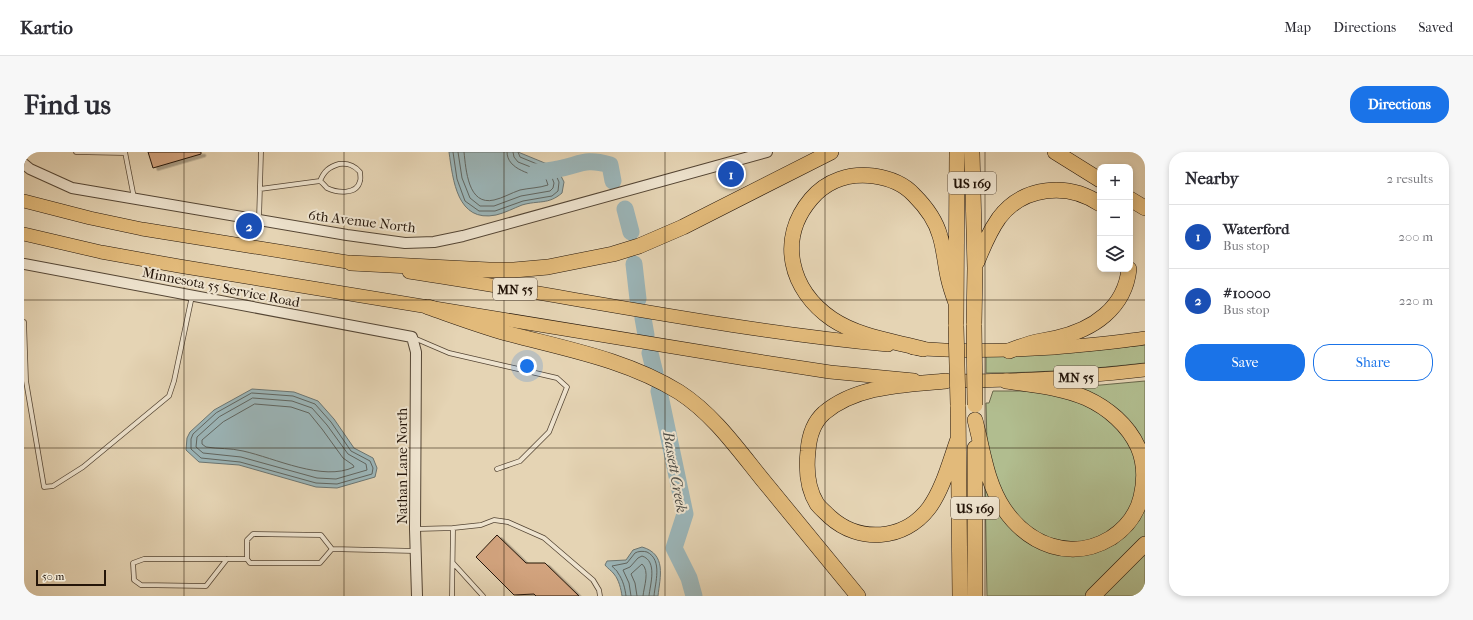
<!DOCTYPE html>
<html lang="en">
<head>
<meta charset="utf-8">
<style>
	body { margin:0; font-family:"IM FELL French Canon",serif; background:#f7f7f7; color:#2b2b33 }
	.controls { position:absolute; right:12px; top:12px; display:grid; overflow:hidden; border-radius:8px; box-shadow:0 2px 6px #0003 }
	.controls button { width:36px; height:36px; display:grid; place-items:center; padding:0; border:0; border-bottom:1px solid #e1e1e2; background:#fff; color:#2b2b33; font:20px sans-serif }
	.scale { position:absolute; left:12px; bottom:10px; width:70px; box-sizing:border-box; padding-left:4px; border:2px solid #241509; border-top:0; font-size:11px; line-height:14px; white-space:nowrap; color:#241509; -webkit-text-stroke:3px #eee3ce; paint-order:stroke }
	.you { position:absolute; left:503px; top:214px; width:14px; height:14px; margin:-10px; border:3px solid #fff; border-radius:50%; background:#1a73e8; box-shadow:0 0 0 6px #1a73e833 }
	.badge { display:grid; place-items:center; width:26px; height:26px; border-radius:50%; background:#1a73e8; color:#fff; font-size:13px; font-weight:700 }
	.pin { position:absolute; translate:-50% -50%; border:2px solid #fff; box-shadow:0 1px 4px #0006 }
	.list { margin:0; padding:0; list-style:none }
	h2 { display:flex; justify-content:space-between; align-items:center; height:52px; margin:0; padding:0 16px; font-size:17px }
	h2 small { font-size:13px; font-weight:400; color:#7c7c81 }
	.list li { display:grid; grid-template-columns:26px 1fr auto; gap:12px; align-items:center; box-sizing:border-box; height:64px; padding:0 16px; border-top:1px solid #e1e1e2 }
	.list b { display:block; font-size:15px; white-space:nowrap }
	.list p { margin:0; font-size:13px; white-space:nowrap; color:#7c7c81 }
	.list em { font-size:13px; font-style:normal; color:#7c7c81 }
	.actions { display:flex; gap:8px; padding:12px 16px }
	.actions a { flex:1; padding:9px 0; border:1px solid #1a73e8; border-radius:16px; text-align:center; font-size:14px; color:#1a73e8 }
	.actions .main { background:#1a73e8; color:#fff }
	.icon { flex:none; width:22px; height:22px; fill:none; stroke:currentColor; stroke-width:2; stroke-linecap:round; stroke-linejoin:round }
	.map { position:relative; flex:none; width:1121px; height:444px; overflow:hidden; border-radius:16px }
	header { display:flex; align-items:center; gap:24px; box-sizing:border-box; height:56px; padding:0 20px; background:#fff; border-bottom:1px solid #e1e1e2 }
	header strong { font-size:19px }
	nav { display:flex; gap:22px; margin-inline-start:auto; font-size:14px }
	.intro { display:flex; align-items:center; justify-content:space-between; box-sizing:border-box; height:96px; padding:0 24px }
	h1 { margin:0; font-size:28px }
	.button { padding:10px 18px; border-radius:16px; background:#1a73e8; color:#fff; font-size:14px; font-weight:700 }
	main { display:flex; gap:24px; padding:0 24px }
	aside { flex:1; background:#fff; border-radius:16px; box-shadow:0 2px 6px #0003 }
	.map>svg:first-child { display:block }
	.green { fill:#b1bd8f; stroke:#6a694c }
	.water { fill:#9bb5b8; stroke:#6b7572 }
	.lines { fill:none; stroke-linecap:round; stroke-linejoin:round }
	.shore { stroke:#606560; stroke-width:1 }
	.river { stroke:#9bb5b8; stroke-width:17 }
	.building { fill:#d3a47f; stroke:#241509; filter:url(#shadow) }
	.service-casing { stroke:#544534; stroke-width:5.5 }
	.tertiary-casing { stroke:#544534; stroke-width:12 }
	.trunk-casing { stroke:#241509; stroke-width:14 }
	.motorway-casing { stroke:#241509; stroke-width:16 }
	.service { stroke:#eee3ce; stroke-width:4 }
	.tertiary { stroke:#eee3ce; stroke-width:10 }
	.trunk { stroke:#e2ba7a; stroke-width:13 }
	.motorway { stroke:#e2ba7a; stroke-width:15 }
	.motorway-bridge-casing { stroke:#241509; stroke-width:16; stroke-linecap:butt }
	.motorway-bridge { stroke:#e2ba7a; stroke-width:15 }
	.grid { fill:none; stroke:#241509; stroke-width:1; stroke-opacity:0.55 }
	.labels { text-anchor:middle; stroke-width:4; stroke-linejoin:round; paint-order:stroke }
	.shield { fill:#eee3ce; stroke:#615344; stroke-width:1 }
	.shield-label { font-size:13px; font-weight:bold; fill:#241509 }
	.street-label { font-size:14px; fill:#241509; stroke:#eee3ce }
	.water-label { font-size:15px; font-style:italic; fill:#4e4d46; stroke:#eee3ce }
</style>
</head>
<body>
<header>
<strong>Kartio</strong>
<nav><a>Map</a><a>Directions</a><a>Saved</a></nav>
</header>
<div class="intro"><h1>Find us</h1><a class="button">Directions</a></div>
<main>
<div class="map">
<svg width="1121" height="444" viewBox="0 0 1121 444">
	<defs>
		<filter id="shadow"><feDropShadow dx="4.5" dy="2.5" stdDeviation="0" flood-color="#0004"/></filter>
	</defs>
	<rect width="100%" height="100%" fill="#e5d4b4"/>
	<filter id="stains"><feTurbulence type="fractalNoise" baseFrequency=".005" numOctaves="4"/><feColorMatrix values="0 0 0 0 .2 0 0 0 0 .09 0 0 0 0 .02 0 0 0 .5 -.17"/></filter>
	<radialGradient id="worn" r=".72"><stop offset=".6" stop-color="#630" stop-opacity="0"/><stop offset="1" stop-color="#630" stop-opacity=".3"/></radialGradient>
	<path class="green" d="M1121,193v18c-53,6 -106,10 -159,10v-17l101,-5z
		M1121,229v68l-66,-62z
		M969,239h32l44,5 41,22 25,33 3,43 -21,35 -40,16 -39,-10 -35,-35 -16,-55 -1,-42h3z
		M961,329l21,37 74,36 65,-50v35l-57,57h-101z
		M1121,399v45h-45z"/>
	<path class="water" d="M425,0h69l39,16 7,14 -2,11c-14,12 -23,7 -40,12 -8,3 -17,8 -26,10 -39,8 -43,-35 -47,-63z
		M228,237l42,3 24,9 16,18 20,29 19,10 4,10 -2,9 -38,11 -21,-1 -77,-22 -40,-3 -13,-12 1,-12 3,-6 24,-22z
		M618,395c25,7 18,30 16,49h-36c-1,-7 -3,-16 -8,-22 -3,-4 -6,-5 -9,-9l2,-4 19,-1 7,-10z"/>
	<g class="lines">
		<path class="shore" d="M429,0l4,27 8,22 14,10h16l28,-10 29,-5 6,-5 1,-9 -5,-11 -34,-14 -2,-5
			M434,0l4,26 8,20 10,8h14l27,-10 29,-5 3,-3 1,-5 -3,-8 -33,-13 -4,-5 -1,-5
			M440,0c2,18 4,54 30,48 9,-2 17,-7 26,-10 9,-2 19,-2 28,-5l-2,-6c-14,-5 -39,-9 -39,-27
			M228,241l41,3 22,8 16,18 20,29 19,10 3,7 -1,6 -35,10 -21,-1 -76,-21 -39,-4 -10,-9v-10l2,-5 23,-21z
			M229,246l39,3 20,7 15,17 21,29 18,10 1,6 -31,9 -19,-1 -76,-21 -38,-4 -7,-6 1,-10 22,-20z
			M231,252l36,3 18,6 13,16 21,29 10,7 1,2c-31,15 -79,-9 -111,-16 -12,-3 -25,-2 -37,-4l-4,-3v-4l21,-18z
			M602,444c-1,-8 -3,-16 -8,-23 -1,-3 -4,-4 -6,-7l15,-3c3,-3 5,-7 8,-10 3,-2 9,-2 12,-1 16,8 8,31 7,44
			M607,444l-2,-13 -6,-13 7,-3 8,-9 4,-2c16,5 8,29 7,40
			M613,444l-2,-13 -4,-9 11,-10c8,7 2,22 1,32"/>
		<path class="river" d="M512,20c7,-1 15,-1 22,-3 24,-5 27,-11 52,-4l3,16
			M601,57l6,23
			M610,112l4,35
			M619,166l3,17
			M626,201l5,20
			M635,239l26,123 -11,34 15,30 5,18"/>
	</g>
	<path class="building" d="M124,0h53v2l-48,14z
		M473,383l29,28h19l34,33h-43l-2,-2 -20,1 -38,-38z"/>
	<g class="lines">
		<defs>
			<path id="service" d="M52,0l49,1
				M101,0l9,46
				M315,12c9,-1 15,1 21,8 0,2 1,7 0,9 -3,14 -23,12 -33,7 -2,-2 -4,-5 -7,-7 4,-10 9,-14 19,-17z
				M236,37l60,-8
				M235,67l2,-67
				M0,170l2,59 18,106 9,-1 30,-19 86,-71 5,-15 18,-85
				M390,186l35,15 108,25 10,9 -18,45 -29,29 -23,8
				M429,376l28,-3 13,-5 14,2 36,16 49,42 6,10 1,6
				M392,377l37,-1 -1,68
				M203,407l-21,27 -65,-1 -7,-5 -1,-17 11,-4h103v-19l6,-6 68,1 11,14 83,2
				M223,407l3,4h70l12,-14
				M429,411l30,33"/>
			<path id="tertiary" d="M0,12l6,5 42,19 275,47 58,8 29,-1 29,-6 304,-84
				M0,112l388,73 4,15 -1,177 2,67"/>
			<path id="trunk" d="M0,49l66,17 52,11 218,35
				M0,82l77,18 78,14 567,93 84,13 84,8
				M385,120c160,24 318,58 479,73
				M889,196c47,4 94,3 141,0 30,-3 61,-5 91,-10
				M923,229c66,0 132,-3 198,-11"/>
			<path id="motorway" d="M948,0l3,116 -1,57
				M1031,0l45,28
				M1106,47l15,9
				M953,110c6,-15 12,-30 22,-44 24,-32 69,-36 101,-14
				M327,111l138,7h25l34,-3 65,-13 26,-8 44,-19 148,-75
				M404,155c23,8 47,17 71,24 61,17 125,27 180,61 34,22 58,56 83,87 32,39 64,78 96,117
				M932,174l1,-174
				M899,197c-30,-8 -64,-12 -91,-30 -42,-29 -55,-80 -21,-120 16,-19 39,-26 63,-23 14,2 30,8 40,19 11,11 22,26 26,41 4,13 5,27 8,41 2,9 5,18 8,26
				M985,199c10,-4 21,-8 32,-10 5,-1 10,-2 15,-3 37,-8 69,-30 73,-69
				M922,229c-41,4 -89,4 -122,32 -10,9 -15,24 -16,38 -2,18 -1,37 9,53 3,4 9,9 13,13 29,26 74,24 99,-9 14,-19 21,-47 29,-69
				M934,253l2,191
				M951,268c8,30 11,62 29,89 25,36 67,53 107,29 15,-10 26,-24 30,-41 4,-17 4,-34 -3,-50 -10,-22 -30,-39 -52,-49 -25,-11 -53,-13 -80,-17
				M951,296v148
				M1069,444l52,-52"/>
		</defs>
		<use href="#service" class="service-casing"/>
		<use href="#tertiary" class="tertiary-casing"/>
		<use href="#trunk" class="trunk-casing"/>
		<use href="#motorway" class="motorway-casing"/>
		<use href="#service" class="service"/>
		<use href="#tertiary" class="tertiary"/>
		<use href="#trunk" class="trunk"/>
		<use href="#motorway" class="motorway"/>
		<defs>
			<path id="motorway-bridge" d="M950,173l1,80
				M932,174l2,79"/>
		</defs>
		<use href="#motorway-bridge" class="motorway-bridge-casing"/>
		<use href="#motorway-bridge" class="motorway-bridge"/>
	</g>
	<path class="grid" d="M160,0v444M320,0v444M480,0v444M641,0v444M801,0v444M961,0v444M0,148h1121M0,296h1121"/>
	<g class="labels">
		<g class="shield">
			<rect x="924" y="20" width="48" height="22" rx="3"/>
			<rect x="469" y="126" width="44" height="22" rx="3"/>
			<rect x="1030" y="214" width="44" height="22" rx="3"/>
			<rect x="927" y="345" width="48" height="22" rx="3"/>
		</g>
		<g class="shield-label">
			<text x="948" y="36">US 169</text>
			<text x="491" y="142">MN 55</text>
			<text x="1052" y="230">MN 55</text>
			<text x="951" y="361">US 169</text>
		</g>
		<g class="street-label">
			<text transform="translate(338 69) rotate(7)" y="5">6th Avenue North</text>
			<text transform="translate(197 135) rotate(11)" y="5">Minnesota 55 Service Road</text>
			<text transform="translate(378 314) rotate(-90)" y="5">Nathan Lane North</text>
		</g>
		<g class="water-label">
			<text transform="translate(651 320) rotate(80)" y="5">Bassett Creek</text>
		</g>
	</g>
	<rect width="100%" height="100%" filter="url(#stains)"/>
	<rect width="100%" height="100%" fill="url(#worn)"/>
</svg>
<div class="controls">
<button>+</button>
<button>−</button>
<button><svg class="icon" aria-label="layers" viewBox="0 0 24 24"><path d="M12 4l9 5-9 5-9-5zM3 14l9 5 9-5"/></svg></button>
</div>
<div class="scale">50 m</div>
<div class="you"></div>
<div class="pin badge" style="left:707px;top:22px;background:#1a4fb4">1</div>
<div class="pin badge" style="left:225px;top:74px;background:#1a4fb4">2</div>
</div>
<aside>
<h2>Nearby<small>2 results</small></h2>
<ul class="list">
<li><span class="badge" style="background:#1a4fb4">1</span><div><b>Waterford</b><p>Bus stop</p></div><em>200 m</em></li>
<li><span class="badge" style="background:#1a4fb4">2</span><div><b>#10000</b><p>Bus stop</p></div><em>220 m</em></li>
</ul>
<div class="actions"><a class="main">Save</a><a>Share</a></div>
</aside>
</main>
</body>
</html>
